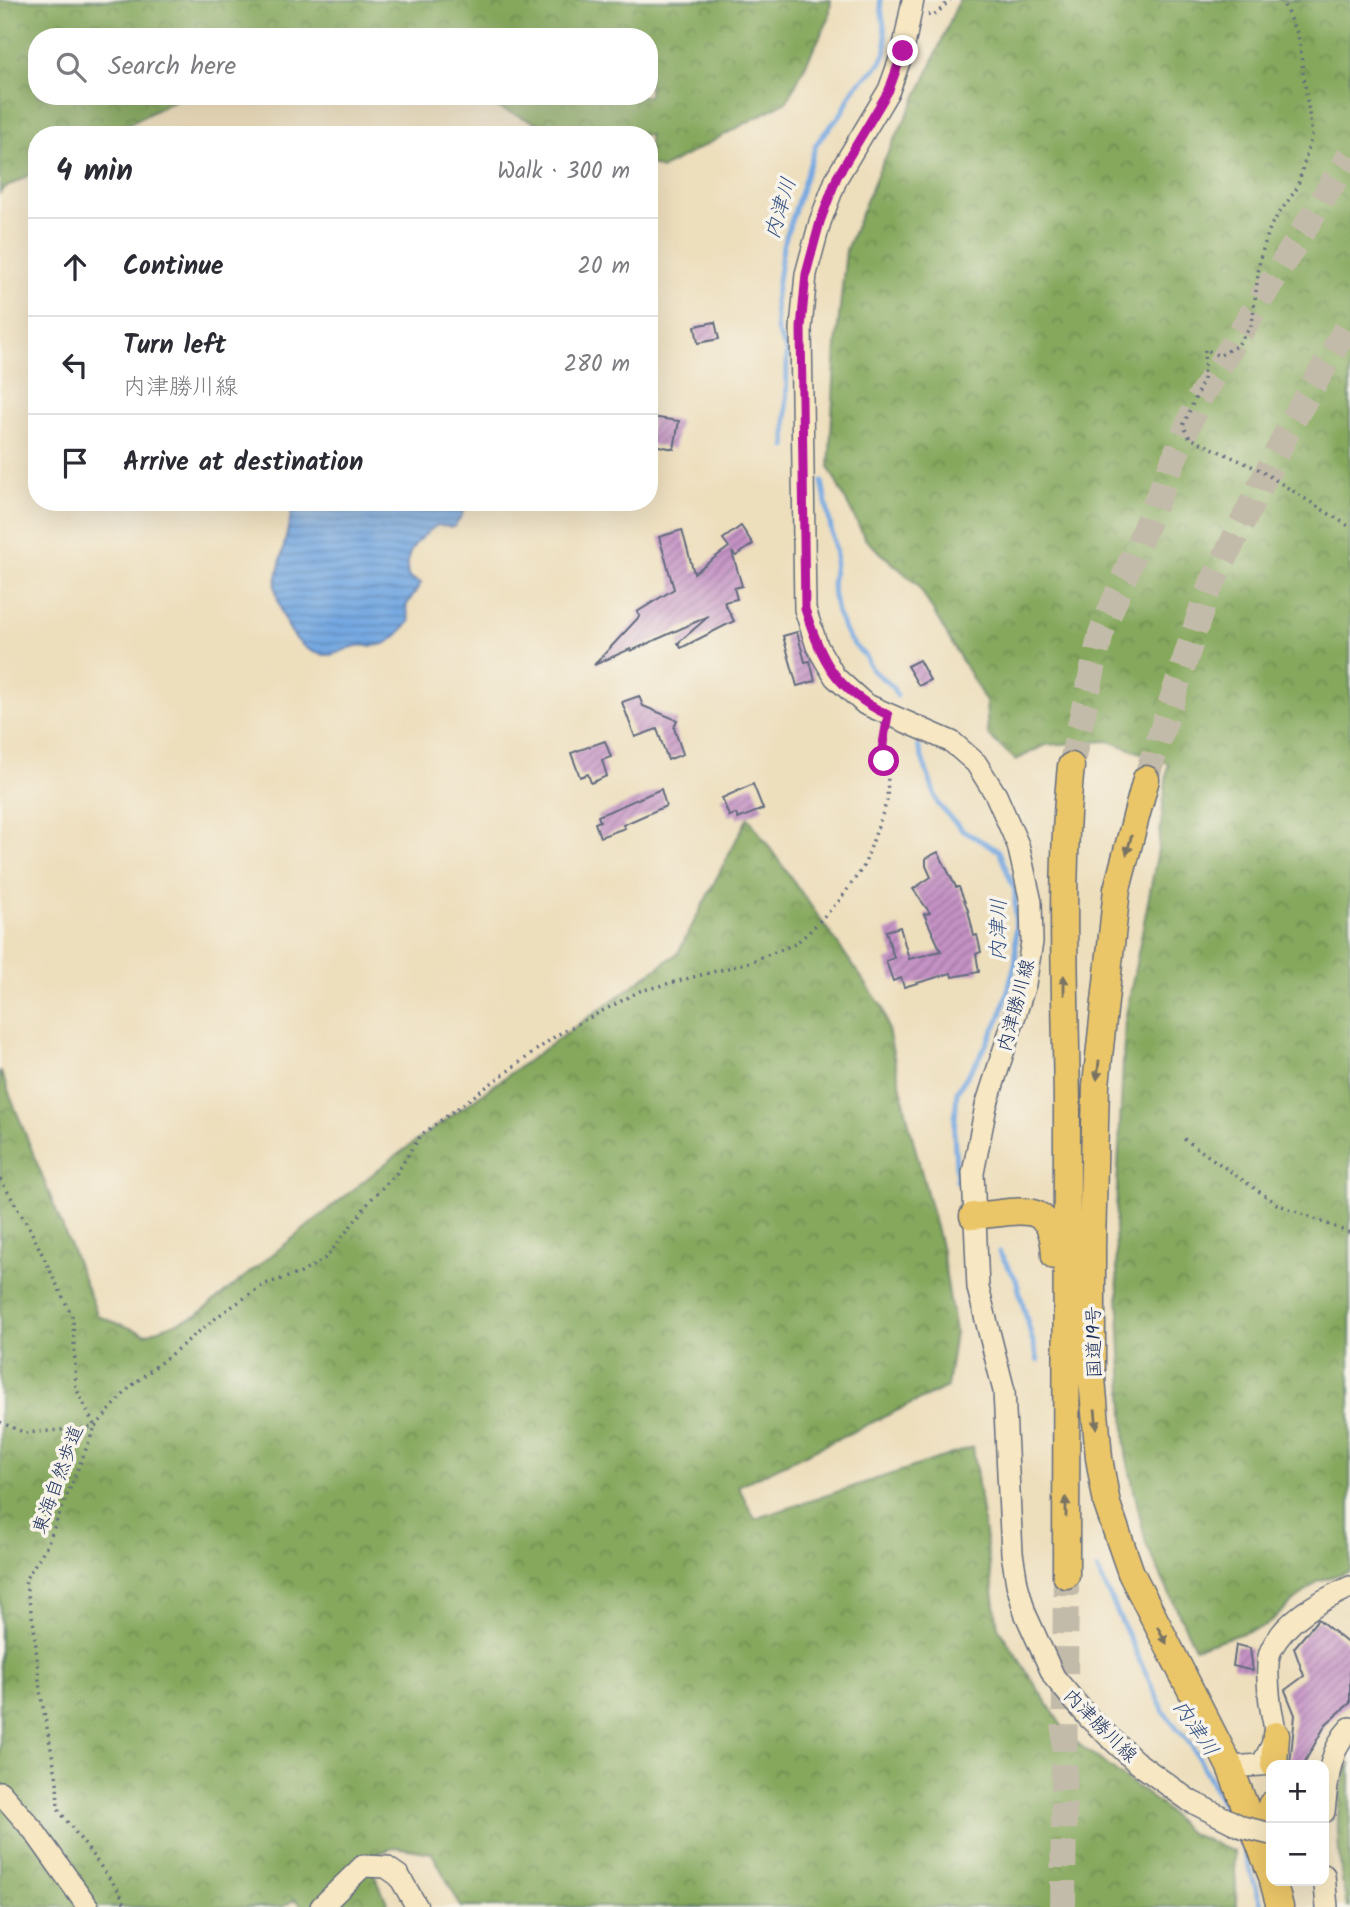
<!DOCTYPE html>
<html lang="en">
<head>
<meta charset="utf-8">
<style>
	body { margin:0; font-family:Kalam,"Klee One",sans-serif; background:#f7f7f7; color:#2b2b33 }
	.controls { position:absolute; right:21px; bottom:21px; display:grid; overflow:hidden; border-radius:14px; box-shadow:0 7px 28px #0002 }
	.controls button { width:63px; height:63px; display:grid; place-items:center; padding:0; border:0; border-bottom:2px solid #e1e1e2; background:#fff; color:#2b2b33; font:35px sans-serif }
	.stop { position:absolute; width:21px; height:21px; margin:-16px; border:5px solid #b5179e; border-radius:50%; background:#fff }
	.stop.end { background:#b5179e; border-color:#fff; box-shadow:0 2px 7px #0008 }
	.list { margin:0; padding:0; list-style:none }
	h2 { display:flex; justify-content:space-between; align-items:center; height:91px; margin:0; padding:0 28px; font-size:30px }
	h2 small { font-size:23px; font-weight:400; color:#7c7c81 }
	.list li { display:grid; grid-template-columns:46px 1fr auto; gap:21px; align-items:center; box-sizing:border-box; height:98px; padding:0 28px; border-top:2px solid #e1e1e2 }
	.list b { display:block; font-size:26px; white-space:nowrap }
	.list p { margin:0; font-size:23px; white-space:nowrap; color:#7c7c81 }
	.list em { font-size:23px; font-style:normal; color:#7c7c81 }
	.icon { flex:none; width:38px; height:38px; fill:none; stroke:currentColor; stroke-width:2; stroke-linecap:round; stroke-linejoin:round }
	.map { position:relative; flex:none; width:1350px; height:1907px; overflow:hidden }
	.search { position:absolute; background:#fff; box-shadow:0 7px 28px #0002; left:28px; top:28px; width:630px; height:77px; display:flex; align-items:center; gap:18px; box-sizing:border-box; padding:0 24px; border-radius:28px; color:#7c7c81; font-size:26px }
	.panel { position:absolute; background:#fff; box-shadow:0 7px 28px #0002; left:28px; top:126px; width:630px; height:385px; border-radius:28px }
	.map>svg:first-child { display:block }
	.forest { fill:url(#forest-crowns); stroke:#506c5e; stroke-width:2 }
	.water { fill:url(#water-rules); stroke:#486ca0; stroke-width:2 }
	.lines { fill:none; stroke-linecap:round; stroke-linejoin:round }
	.stream { stroke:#74a8e1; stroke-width:5 }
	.building { fill:url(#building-hatch) }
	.highway-tunnel { stroke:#c3bba9; stroke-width:26; stroke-dasharray:26 13; stroke-linecap:butt }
	.secondary-casing { stroke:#646c7f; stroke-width:24 }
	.highway-casing { stroke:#646c7f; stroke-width:29 }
	.path { stroke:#646c7f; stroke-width:3.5; stroke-dasharray:2 5; stroke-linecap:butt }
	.secondary { stroke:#f7e8c3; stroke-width:21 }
	.highway { stroke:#ebc669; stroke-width:26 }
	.secondary-bridge-casing { stroke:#646c7f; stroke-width:24; stroke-linecap:butt }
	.secondary-bridge { stroke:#f7e8c3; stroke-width:21 }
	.oneway { fill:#797363 }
	.route { stroke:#b5179e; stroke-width:9 }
	.labels { text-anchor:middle; stroke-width:7; stroke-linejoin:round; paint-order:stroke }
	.street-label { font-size:19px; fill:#1b2f5e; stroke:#f7f3e8 }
	.water-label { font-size:21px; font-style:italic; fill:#365385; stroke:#f7f3e8 }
</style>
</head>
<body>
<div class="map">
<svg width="1350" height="1907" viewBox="0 0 1350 1907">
	<defs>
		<pattern id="forest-crowns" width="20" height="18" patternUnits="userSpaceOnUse" patternTransform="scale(1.75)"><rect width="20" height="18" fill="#85a85d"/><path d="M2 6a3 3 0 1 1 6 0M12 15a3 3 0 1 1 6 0" fill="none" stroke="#6c8950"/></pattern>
		<pattern id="water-rules" width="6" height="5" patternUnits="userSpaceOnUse" patternTransform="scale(1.75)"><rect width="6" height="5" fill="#74a8e1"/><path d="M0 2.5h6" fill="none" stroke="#5e89ba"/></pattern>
		<pattern id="building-hatch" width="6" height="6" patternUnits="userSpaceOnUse" patternTransform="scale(1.75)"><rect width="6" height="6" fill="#c492c4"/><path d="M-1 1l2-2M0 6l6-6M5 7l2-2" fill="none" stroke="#9e78a2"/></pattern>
	</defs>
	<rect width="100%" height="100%" fill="#f7f3e8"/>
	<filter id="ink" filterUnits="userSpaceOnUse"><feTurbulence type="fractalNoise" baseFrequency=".0143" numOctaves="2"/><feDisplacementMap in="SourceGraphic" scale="14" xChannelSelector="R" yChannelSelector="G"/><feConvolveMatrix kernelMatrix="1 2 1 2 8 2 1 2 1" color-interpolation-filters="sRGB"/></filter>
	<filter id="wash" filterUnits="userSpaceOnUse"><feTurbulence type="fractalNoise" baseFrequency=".00686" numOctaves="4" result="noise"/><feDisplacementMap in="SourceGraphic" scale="28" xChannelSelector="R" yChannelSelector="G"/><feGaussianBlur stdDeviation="1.57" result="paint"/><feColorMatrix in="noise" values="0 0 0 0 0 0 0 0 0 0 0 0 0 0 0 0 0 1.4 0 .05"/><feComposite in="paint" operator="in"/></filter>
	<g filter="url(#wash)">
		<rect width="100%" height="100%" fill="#eddebc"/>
		<path class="forest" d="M0,0h831l-2,19 -42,82 -126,68 -12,-5v-29h-80l-102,-39h182v-59h-612v59h146l-75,39h-71v36l-34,18 -3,4z
			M959,0h391v1571l-32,10 -53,45 -70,22 -49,-104 -20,-90 -11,-223 10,-211 33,-170 10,-87 -59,-22 -64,4 -29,15 -28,-25 -2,-33 -68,-117 -52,-45 -37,-72 7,-122 10,-96 33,-80 45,-88z
			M748,817l135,191 27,120 32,122 13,82 -8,55 -209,99 17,33 218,-72 25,180 71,110 92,68 28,28 45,19 3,55h-776l-29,-54 -37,-6 -28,11 22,49h-85l-9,-8 -12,8h-283v-837l98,246 48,18 51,-19 193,-155 288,-207z
			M1350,1764v143h-3c-8,-38 -17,-109 3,-143z"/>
		<path class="water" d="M294,502h172l-4,13 -8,12 -17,-2c-19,14 -34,26 -29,52l13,6 -15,23 4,16c-9,8 -17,21 -30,23 -9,2 -19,-1 -27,2 -9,2 -18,9 -26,8 -34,-2 -47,-41 -52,-69z"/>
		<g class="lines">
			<path class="stream" d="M786,447l1,-96 -10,-20 -2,-29 8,-56 33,-101c7,-12 16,-19 24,-30 7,-8 9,-21 16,-29 10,-10 24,-18 29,-32 4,-11 -4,-41 -5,-54
				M822,481l14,74 -4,30 5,28 12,26 16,17 7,14 20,16 5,10
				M918,746l20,58 24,26 37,21 16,40 1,69 -15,55 -20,40 -24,36 -3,42 3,48
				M999,1252l17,27 22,82
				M1097,1569l67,143 28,34 35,66
				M1238,1833l24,74"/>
		</g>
		<g id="blocks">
			<path class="building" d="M715,322l4,17 -21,4 -3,-17z
				M651,417l28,4 -5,28 -25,-5z
				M741,526l12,18 -17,12 -4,-4 10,34 -8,2 3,11 -13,3 10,19 -53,27 -3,-5 31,-27 -78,35 -1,-2 -36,16 46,-49 -3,-4 37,-23 -15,-52 23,-7 12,43 35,-26 -6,-8z
				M797,632l8,30 5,-1 5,20 -18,5 -14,-50z
				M919,660l11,20 -11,6 -12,-20z
				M639,696l4,10 34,14 -3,8 9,26 -15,6 -11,-31 -22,8 -13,-35z
				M605,741l6,16 -9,3 5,16 -16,7 -3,-9 -8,3 -9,-24z
				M753,784l10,25 -25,10 -2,-5 -7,2 -7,-18z
				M661,789l5,17 -43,19 2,3 -25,9 -5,-14 5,-2 -2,-5z
				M938,852l18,35h3l9,23 6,26 3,-1 4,17 -5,2 3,18 -27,5 -1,-4 -47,14 -3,-9 -8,3 -7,-20 8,-3 -8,-27 14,-4 9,32 32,-8 -17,-37 6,-1 -17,-24 18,-12 -5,-11v-8z
				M1318,1619l32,26v58l-24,21 -23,41h-13l5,-50 -10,-25 19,-14 -10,-28z
				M1236,1645l14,3 3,23 -20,-5z"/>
		</g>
	</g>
	<g filter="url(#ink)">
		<use href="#blocks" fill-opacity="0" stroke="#646c7f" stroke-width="2"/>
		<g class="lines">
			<path class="highway-tunnel" d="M1071,766l30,-133 98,-234 151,-244
				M1146,779l60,-183 86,-174 58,-100
				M1063,1907l3,-332"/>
			<defs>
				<path id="secondary" d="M913,0l-10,51 -14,39 -52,87 -17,45 -14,52 -5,54 4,281 12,37 18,31 30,27 87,38 24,21 20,32 22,50 13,57 1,40 -7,42 -39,122 -13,67 5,115 26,103 8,162 5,31 8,29 29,64 35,41 46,43 55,40
					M1230,1767l31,-2c23,-36 11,-34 8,-72 -1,-11 -3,-33 2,-43 15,-31 49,-49 79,-63
					M0,1792l34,39 54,76
					M1324,1812c3,-28 5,-63 26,-84
					M1324,1875l3,32
					M321,1907l42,-41 23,1 13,9 18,31"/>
				<path id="highway" d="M1146,779l-29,110 -21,196 -4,161v132l7,80 8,46 24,69 99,194 41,107
					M973,1216c45,-3 80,-20 82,40
					M1066,1575c0,-155 1,-311 1,-466 -1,-114 -8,-229 4,-343
					M1274,1765l2,-30
					M1268,1855l3,-50
					M1273,1881l7,26"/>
			</defs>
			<use href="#secondary" class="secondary-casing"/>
			<use href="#highway" class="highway-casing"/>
			<path class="path" d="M1280,0c6,5 11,25 18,34l14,101 -15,53 -26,37 -11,33 -8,66 -14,21 -19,11 -14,-7 -2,31 -20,46 7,12 68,31 92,58
				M928,15l6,1 16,-16
				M1184,1139l93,65 73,29
				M0,1179l29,48 44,91 3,70 19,39 -49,120 -21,33 9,46 6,65 17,89 1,29 61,82 7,16
				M0,1422l25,11 70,-6 35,-40 91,-73 44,-30 36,-11 26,-16 46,-60 23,-23 25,-39 136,-100 83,-44 107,-28 48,-19 12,-10 32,-33 25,-35 23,-65 1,-28 -4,-12 -1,-16 2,-14"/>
			<use href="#secondary" class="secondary"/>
			<use href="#highway" class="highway"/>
			<defs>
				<path id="secondary-bridge" d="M1190,1801l52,26 29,7"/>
			</defs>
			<use href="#secondary-bridge" class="secondary-bridge-casing"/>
			<use href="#secondary-bridge" class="secondary-bridge"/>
		</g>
		<defs><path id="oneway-solid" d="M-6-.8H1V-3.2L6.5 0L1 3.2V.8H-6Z" transform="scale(1.75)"/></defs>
		<g class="oneway">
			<use href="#oneway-solid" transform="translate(1129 845) rotate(104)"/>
			<use href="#oneway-solid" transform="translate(1064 985) rotate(-91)"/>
			<use href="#oneway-solid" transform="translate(1098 1070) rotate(96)"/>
			<use href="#oneway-solid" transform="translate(1096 1419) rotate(85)"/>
			<use href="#oneway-solid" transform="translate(1066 1507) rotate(-90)"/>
			<use href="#oneway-solid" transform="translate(1162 1635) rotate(61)"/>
		</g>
	</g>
	<g class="lines" filter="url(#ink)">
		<path class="route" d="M884,761l-1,-17 5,-29c-52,-25 -66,-53 -83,-106l-4,-281 5,-54 14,-52 17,-45 52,-87 14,-39"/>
	</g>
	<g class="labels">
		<g class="street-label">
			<text transform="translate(1015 1005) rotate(-75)" y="7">内津勝川線</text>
			<text transform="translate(1093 1342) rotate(-91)" y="7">国道19号</text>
			<text transform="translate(57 1479) rotate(-70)" y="7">東海自然歩道</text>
			<text transform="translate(1101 1725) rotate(45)" y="7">内津勝川線</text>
		</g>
		<g class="water-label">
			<text transform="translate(780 208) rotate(-73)" y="7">内津川</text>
			<text transform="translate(998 930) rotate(-89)" y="7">内津川</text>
			<text transform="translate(1196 1728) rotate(56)" y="7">内津川</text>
		</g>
	</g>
</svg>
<div class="controls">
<button>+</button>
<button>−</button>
</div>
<div class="stop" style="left:884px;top:761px"></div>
<div class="stop end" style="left:903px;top:51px"></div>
<div class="search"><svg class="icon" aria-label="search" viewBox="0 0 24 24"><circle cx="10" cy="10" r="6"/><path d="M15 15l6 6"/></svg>Search here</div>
<section class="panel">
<h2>4 min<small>Walk · 300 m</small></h2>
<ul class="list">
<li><svg class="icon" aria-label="ahead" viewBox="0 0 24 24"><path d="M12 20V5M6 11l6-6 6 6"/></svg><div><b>Continue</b></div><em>20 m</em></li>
<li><svg class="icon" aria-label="left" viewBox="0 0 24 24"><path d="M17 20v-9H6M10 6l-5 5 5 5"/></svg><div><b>Turn left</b><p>内津勝川線</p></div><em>280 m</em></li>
<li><svg class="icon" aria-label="arrive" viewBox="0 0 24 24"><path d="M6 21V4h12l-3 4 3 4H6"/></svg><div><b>Arrive at destination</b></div></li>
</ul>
</section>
</div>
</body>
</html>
